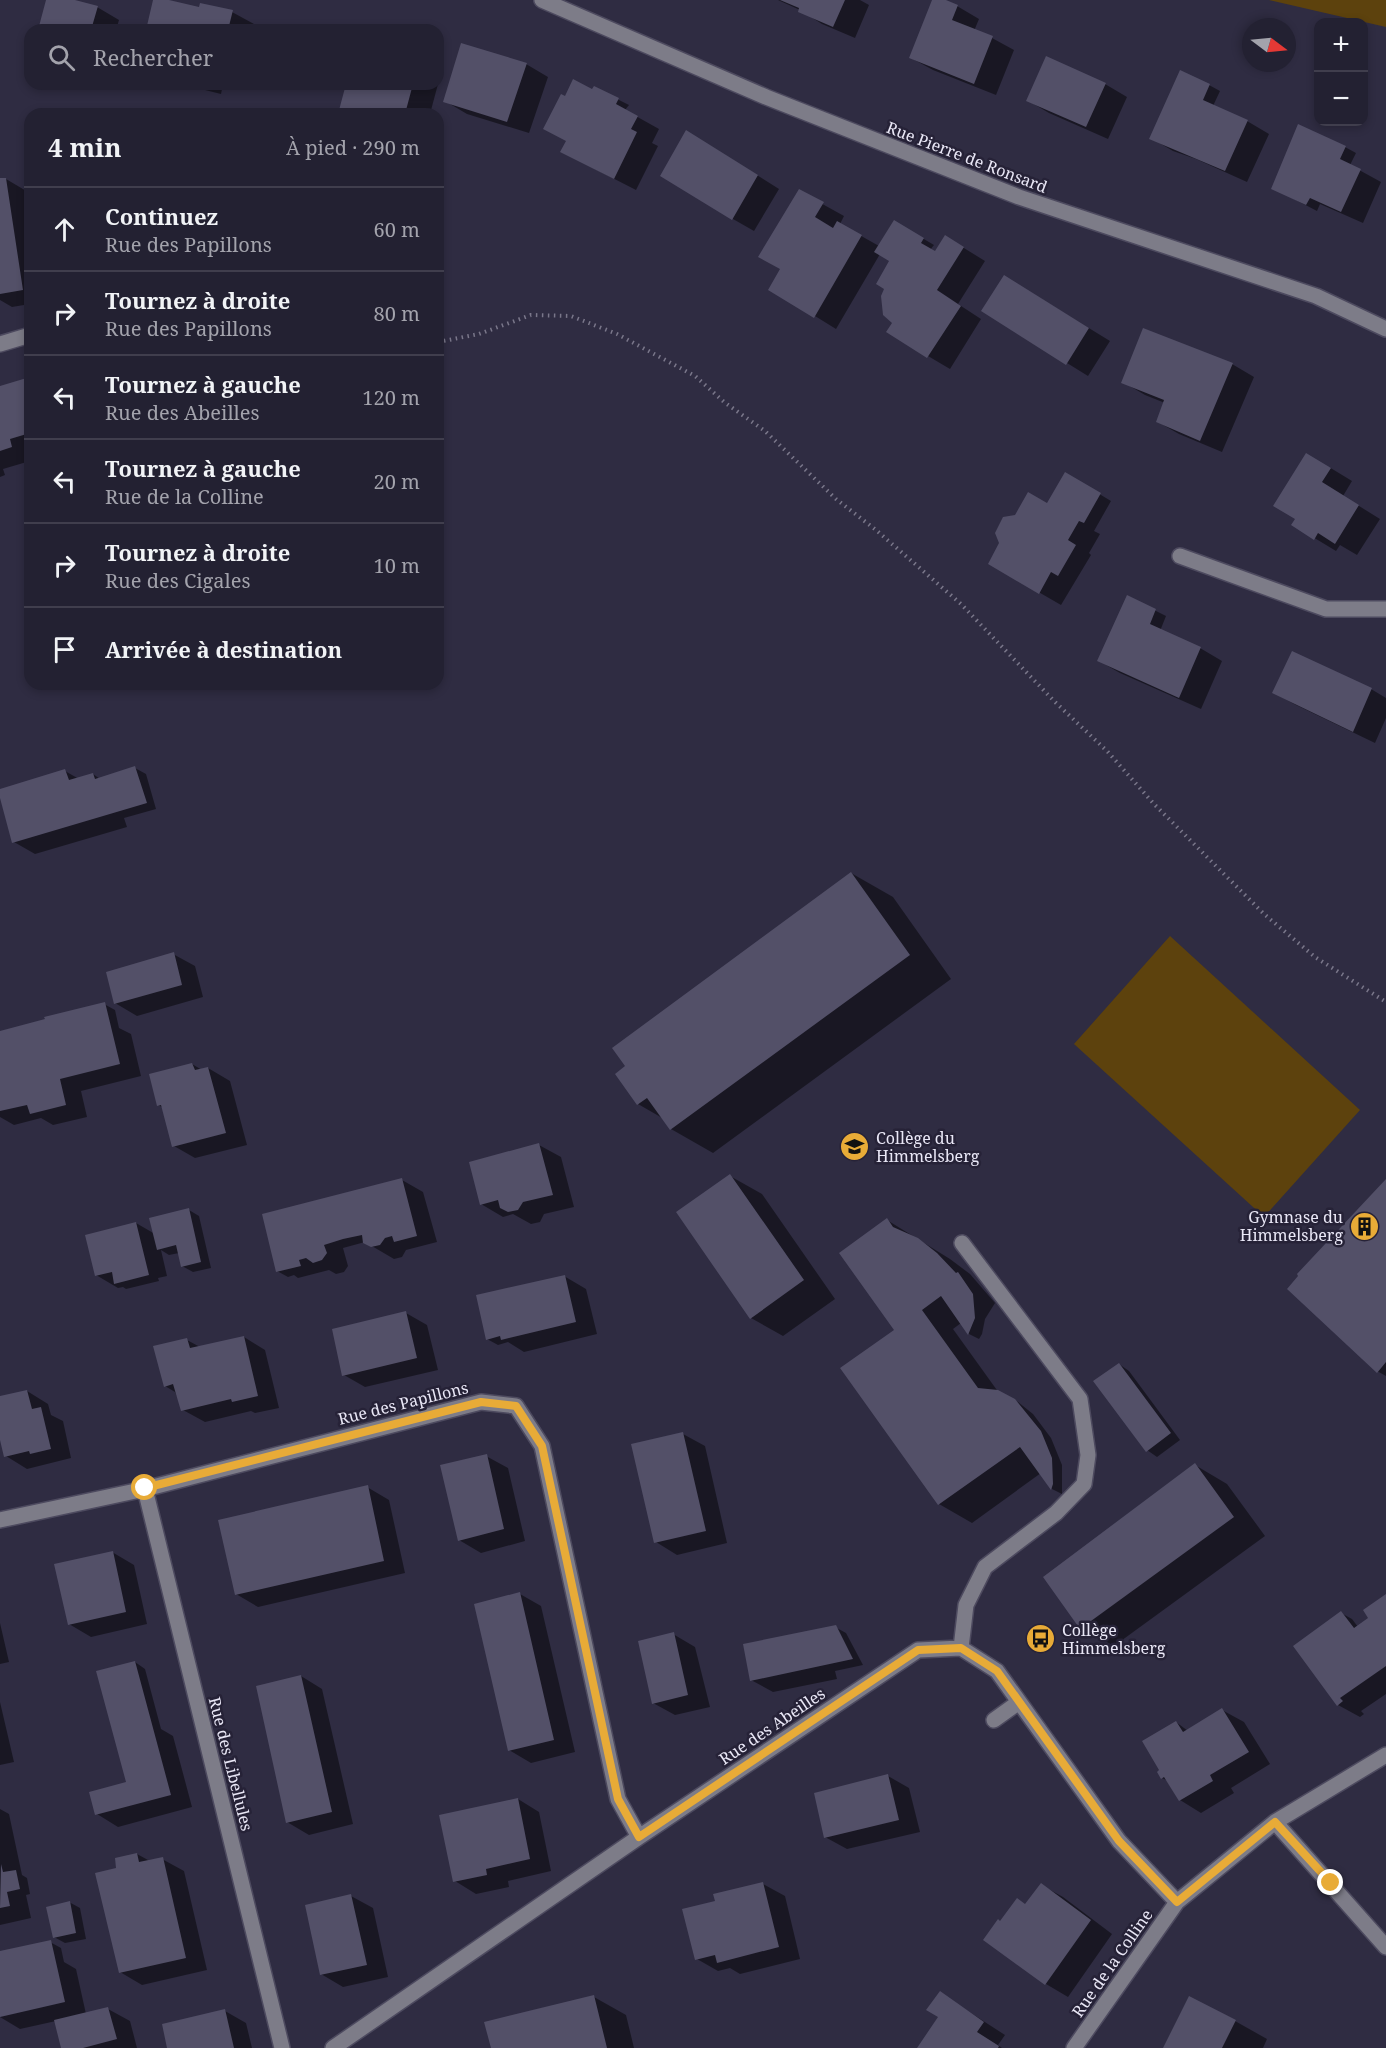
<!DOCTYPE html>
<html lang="fr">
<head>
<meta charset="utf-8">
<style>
	body { margin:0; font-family:"Noto Serif",serif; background:#2f2e3e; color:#f1f3f6 }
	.controls { position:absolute; right:18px; top:18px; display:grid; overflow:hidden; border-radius:12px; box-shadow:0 3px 9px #0003 }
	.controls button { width:54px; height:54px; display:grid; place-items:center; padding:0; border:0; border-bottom:2px solid #403e4d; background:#232132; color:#f1f3f6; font:30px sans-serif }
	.compass { position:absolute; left:1242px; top:18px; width:54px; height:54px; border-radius:50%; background:#232132; box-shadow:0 3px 9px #0003; rotate:106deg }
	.stop { position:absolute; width:18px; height:18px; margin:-14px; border:4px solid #e8ab37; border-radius:50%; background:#fff }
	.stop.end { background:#e8ab37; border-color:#fff; box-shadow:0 2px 6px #0008 }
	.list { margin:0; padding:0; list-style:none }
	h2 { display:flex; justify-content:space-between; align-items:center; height:78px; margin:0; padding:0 24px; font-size:26px }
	h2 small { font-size:20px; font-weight:400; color:#a3a3ac }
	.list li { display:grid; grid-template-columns:39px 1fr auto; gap:18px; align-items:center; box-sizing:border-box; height:84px; padding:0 24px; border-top:2px solid #403e4d }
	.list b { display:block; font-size:22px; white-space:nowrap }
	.list p { margin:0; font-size:20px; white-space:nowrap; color:#a3a3ac }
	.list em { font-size:20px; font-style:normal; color:#a3a3ac }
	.icon { flex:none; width:33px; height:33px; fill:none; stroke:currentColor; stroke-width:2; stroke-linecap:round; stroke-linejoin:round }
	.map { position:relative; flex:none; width:1386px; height:2048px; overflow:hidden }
	.search { position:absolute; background:#232132; box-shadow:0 3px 9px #0003; left:24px; top:24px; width:420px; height:66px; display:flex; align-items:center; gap:15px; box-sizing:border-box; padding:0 21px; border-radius:18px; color:#a3a3ac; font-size:22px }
	.panel { position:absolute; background:#232132; box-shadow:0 3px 9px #0003; left:24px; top:108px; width:420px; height:582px; border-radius:18px }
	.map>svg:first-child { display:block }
	.green { fill:#5d420d }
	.shadow { fill:#0007 }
	.building { fill:#535068 }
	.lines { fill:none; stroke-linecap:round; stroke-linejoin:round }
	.minor-casing { stroke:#4d4a5f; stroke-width:18 }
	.path { stroke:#7a778a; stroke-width:4; stroke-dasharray:1.5 4.5; stroke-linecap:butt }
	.minor { stroke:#7d7c88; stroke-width:15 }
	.route { stroke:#e8ab37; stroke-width:8 }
	.labels { text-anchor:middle; stroke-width:5; stroke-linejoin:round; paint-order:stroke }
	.street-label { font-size:16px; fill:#e9e7f6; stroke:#262237 }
	.poi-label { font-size:16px; fill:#e9e7f6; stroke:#262237; text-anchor:start }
</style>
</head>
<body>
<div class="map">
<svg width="1386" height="2048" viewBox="0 0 1386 2048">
	<rect width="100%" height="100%" fill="#2f2c42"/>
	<path class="green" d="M1269,0h117v27z
		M1170,936l190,174 -96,107 -190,-173z"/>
	<path class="shadow" d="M47,0h22l28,7 22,13 -3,10h-74z
		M155,0l45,9 32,3 22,12 -2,6h-104z
		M778,0h82l9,5 -14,33 -33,-14 -22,-14z
		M933,0h8l16,6 22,13 -5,12 18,7 22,12 -18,45 -63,-25 -22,-12z
		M526,64l22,13 -19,56 -62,-19 -22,-13z
		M181,84h42l-2,10z
		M347,84h91l-8,30h-90z
		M1105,84l22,13 -19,42 -59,-26 -22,-13z
		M1209,85l11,6 -7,15 34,15 22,13 -22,48 -51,-23 -23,-8 -22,-13z
		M595,88l34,17 -4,5 34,19 -7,14 6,3 -22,44 -41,-21 -28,-28 -2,-43 28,-7z
		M709,145l70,44 -25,42 -21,-12z
		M1345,147l11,6 -6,12 31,17 -18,41 -43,-19 -3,7 -44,-23z
		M6,179l22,13 2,15v97l-18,3 -12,-7v-120z
		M799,191l45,25 -4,8 39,22 16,-24 39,23 -4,5 5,3 11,-16 39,24 -27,43 23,15 -31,50 -22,-13 -34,-34 -2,-62 -12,-6 -44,75 -21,-13 -33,-47z
		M1030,292l80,49 -22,35 -21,-13z
		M1232,364l22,13 -32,75 -43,-18 -21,-12 7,-19 -20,-8 -22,-13z
		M30,378v83l-27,8 2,6 -5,2v-89z
		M1329,467l23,14 -9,15 37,23 -23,36 -17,-10 -4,6 -43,-26z
		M1066,474l45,27 -17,30 6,3 -11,19 2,2 -30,50 -71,-41 26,-48 32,-11z
		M1128,597l38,19 -6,15 40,17 22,13 -21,48 -81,-36 -21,-12z
		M1371,689l15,9v20l-11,25 -79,-38 -22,-12z
		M135,768l11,6 10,35 -32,9 3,9 -92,27 -21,-12 -14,-52 65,-19 14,8 14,-5 7,5z
		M851,873l42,24 58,82 -238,174 -42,-24 -7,-10 -26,-15z
		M173,954l22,12 8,31 -66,19 -22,-13z
		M104,1004l11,6 4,18 12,6 10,42 -60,15 6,26 -34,8 -12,-7 -27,7 -14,-8v-84z
		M192,1064l10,6 6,-2 22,13 17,64 -52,13 -21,-12 -10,-38 -6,-3z
		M539,1145l22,12 13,50 -30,7 -4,8 -9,2 -18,-10 -10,3 -22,-13z
		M730,1176l32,18 73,105 -52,37 -32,-18z
		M402,1180l21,12 14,50 -31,8 -4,7 -8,2 -29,-17 -22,6 5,18 -4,6 -8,2 -7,-4 -31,8 -4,-3 -6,2 -11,-6z
		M1386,1181v195l-9,-5z
		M189,1210l10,6 12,52 -18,4 -11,-6 -3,-13 -10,2 -8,-5 6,26 -9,2 1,3 -33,8 -3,-2 -5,1 -22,-13 40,-52 19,11z
		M887,1220l63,39 20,15 25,29 -10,16 -3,15 -3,5 -10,-5 -8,-11 -8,6 46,64 19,9 15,12 18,24 11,27v29l-10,-5 -11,-16 -69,50 -33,-19 -43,-174z
		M564,1276l22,13 11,45 -73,18 -16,-10 -10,3 -11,-6z
		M406,1313l21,12 11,45 -73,17 -21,-12z
		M244,1337l21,13 14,58 -24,5 -4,-2 -46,11 -22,-12 -8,-18 -10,-6 22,-46 13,7z
		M1119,1364l10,7 51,69 -23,17 -10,-7z
		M27,1391l21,13 3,11 12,6 8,37 -44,11 -21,-13 -6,-22v-37z
		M683,1434l22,12 22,97 -50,12 -21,-13z
		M486,1456l22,12 17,73 -44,12 -22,-13z
		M1195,1465l32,19 38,52 -151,110 -33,-18z
		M367,1487l22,13 16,73 -147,34 -22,-13z
		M112,1552l22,13 13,59 -56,13 -22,-13z
		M520,1594l21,12 34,146 -44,11 -22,-13z
		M1386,1596v98l-25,17 3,3 -4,3 -22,-12 3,-92 11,6 6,8 12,-9z
		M0,1623l9,39 -9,2z
		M835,1627l11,6 17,32 -28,6 2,8 -64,13 -22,-12z
		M673,1634l22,13 15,60 -35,8 -22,-12z
		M135,1662l10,7 16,60 12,7 19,71 -74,20 -21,-13 31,-30z
		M301,1676l21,13 31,135 -44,11 -22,-13z
		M0,1702l14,60 -14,3z
		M1222,1710l22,12 26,42 -39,24 3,5 -33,20 -21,-13 -12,-19 -6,-3 14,-56 12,9z
		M888,1776l21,12 11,44 -73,17 -22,-12z
		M518,1799l21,13 12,59 -43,10 1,6 -33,7 -21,-13z
		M0,1809l9,5 13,61 5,3 3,16 -4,1 5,23 -31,7z
		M137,1854l11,6 14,-1 22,12 23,99 -65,15 -22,-13z
		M763,1884l22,12 15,63 -60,15 -10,-6 -12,3 -21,-12 20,-57z
		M1041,1885l22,12 49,37 -44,63 -22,-13 -61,-44 16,-18 25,-17z
		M351,1896l22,12 15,69 -45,10 -22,-13z
		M69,1902l11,6 6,31 -21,4 -11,-6z
		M50,1942l11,6 3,14 12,7 10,45 22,-5 22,12 7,27h-74l-7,-27 -36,8 -20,-12v-64z
		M940,1993l65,42 -7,10 4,3h-84l22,-31z
		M594,1997l32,18 8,33h-142z
		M225,2011l21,12 6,25h-83z
		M1235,2021l32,18 -4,9h-98z"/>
	<path class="building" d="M46,0h29l23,6 -7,24h-53z
		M153,0h16l30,7 1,-4 33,7 -5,20h-82z
		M780,0h65l-12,27 -35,-15 1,-4z
		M932,0h14l12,5 -6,15 41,16 -19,48 -65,-26z
		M461,43l66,20 -20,59 -64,-20z
		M1046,56l60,27 -20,44 -60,-26z
		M1180,70l30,14 -7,16 45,20 -23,51 -76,-32z
		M573,79l19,10 2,-3 25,12 -3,6 22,12 -7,13 6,3 -23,47 -54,-27 6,-11 -23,-12 18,-35 4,2z
		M346,84h67l-8,30 -13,-3 -1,3h-53z
		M1298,124l48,22 -6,13 21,10 -20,43 -31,-14 -4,7 -35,-16z
		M686,130l72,45 -26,45 -72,-44z
		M0,178h6l17,112 -23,4z
		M799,189l25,13 -9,15 18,11 4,-7 25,14 -48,83 -46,-28 12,-21 -22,-12z
		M894,220l30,18 -3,5 14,8 10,-16 19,12 -27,43 24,16 -34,52 -41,-26 6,-9 -9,-8 -2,-19 3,-7 -8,-5 13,-23 -15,-9z
		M1004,275l85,53 -23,37 -85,-54z
		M1143,328l90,35 -33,78 -44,-19 8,-22 -43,-17z
		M30,377v56l-20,6 2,8 -12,4v-65z
		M1306,453l25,15 -9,14 37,23 -24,39 -17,-11 -4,7 -23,-15 4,-6 -22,-13z
		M1065,472l36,21 -17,30 -5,-2 -11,19 8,5 -18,31 -7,-4 -12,22 -51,-30 11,-21 -4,-10 8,-16 12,-2 13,-23 19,11z
		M1127,595l29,14 -6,15 51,23 -22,51 -82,-37z
		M1292,651l80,37 -19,44 -81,-39z
		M135,766l12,37 -135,40 -12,-45v-9l65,-20 4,11 24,-7 2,6z
		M851,872l59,83 -240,175 -23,-32 -10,7 -22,-31 10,-8 -13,-18z
		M174,952l8,33 -68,19 -8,-32z
		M105,1002l15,62 -60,15 6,26 -36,9 -3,-9 -27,6v-80l45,-12 -1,-2z
		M192,1063l3,7 13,-3 18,66 -54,14 -11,-42 -4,1 -8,-32z
		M539,1143l14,52 -30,7 -5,8 -10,2 -8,-4 -2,-8 -18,5 -11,-43z
		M730,1174l74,106 -54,39 -74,-107z
		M402,1178l15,58 -23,6 -2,-6 -7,2 -5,7 -9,2 -8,-4 -1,-8 -19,4 -19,6 3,8 -5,7 -9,3 -7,-5 -7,2 2,6 -25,6 -14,-58z
		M1386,1179v183l-9,11 -90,-84 11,-13 -1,-2z
		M189,1208l12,54 -20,5 -5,-22 -19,5 -8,-32z
		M887,1218l6,9 25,11 19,15 19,20 2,-1 15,22 2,24 -7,17 -27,-39 -19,14 56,78 20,2 17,9 26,32 11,27 1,26 -2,6 -31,-43 -82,58 -98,-137 54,-38 -55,-77z
		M136,1222l13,53 -35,9 -2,-12 -17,4 -10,-41z
		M565,1275l11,47 -75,18 -1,-4 -14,4 -10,-45z
		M406,1311l11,47 -75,18 -10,-47z
		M244,1336l14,60 -26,6 -1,-3 -50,12 -8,-27 -9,3 -11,-41 34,-8 3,10z
		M1119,1363l52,70 -25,19 -53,-71z
		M27,1390l5,19 9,-2 10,42 -21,5 -1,-3 -25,6 -4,-17v-44z
		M683,1432l23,99 -52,12 -23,-99z
		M487,1454l17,75 -46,12 -18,-76z
		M1195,1463l39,54 -154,112 -37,-52z
		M368,1485l16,76 -149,34 -17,-75z
		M113,1551l13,61 -58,13 -14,-61z
		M520,1592l34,148 -46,11 -34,-147z
		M1386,1594v72l-46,32 3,3 -6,5 -44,-60 48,-35 13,17 14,-10 -5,-8z
		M836,1625l17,34 -103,22 -7,-37z
		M674,1632l14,63 -36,9 -14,-63z
		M135,1661l36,134 -76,20 -6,-23 37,-10 -30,-111z
		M301,1675l31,137 -46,11 -30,-137z
		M1222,1708l27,44 -39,23 3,6 -34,20 -15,-24 -3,2 -4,-7 2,-2 -17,-29 34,-20 7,11z
		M888,1774l11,46 -75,18 -10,-45z
		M518,1798l12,61 -44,10 1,6 -34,7 -14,-67z
		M137,1853l2,9 24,-5 23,101 -67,15 -24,-100 21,-5 -1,-10z
		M1,1864l2,8 13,-2 4,19 -13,3 3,14 -10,2z
		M763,1882l16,65 -62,16 -2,-8 -20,5 -13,-51 33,-8 -2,-7z
		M1041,1883l50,37 -46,65 -62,-45 15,-21 2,2 17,-23 8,6z
		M351,1894l16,71 -47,10 -15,-70z
		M70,1901l6,32 -23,5 -7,-31z
		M51,1940l14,62 -65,15v-66z
		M940,1991l44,31 -7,10 22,14 -1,2h-81l21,-31 -12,-7z
		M594,1995l13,53h-116l-7,-26z
		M1189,1996l47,24 -14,28h-59z
		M108,2007l9,32 -34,9h-22l-7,-28z
		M225,2009l9,39h-67l-5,-24z"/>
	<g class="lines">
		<defs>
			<path id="minor" d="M542,0l224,97 253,100 297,99 70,33
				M0,344l30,-9
				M1180,556l146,53h60
				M145,1489l137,559
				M0,1520l145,-31 336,-87 35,4 26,40 76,353 21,38
				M961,1648l5,-43 19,-38 71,-54 28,-29 4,-29 -8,-56 -118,-156
				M994,1720l25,-18
				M1275,1822l111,125
				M333,2048l306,-211 279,-187 43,-2 36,23 122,170 58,61
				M1074,2048l103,-146 98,-80 111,-67"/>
		</defs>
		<use href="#minor" class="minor-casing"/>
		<path class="path" d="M438,342l41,-8 52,-19 40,1 46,18 78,42 29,26 41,29 71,68 40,31 85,74 93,97 53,50 47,53 110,110 51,43 71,45"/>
		<use href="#minor" class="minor"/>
	</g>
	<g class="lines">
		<path class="route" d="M145,1488l336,-86 35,4 26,40 76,353 21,38 279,-187 43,-2 36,23 122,170 58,61 98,-80 56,61"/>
	</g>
	<defs>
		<symbol id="school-disc" viewBox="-11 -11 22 22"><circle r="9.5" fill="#e8ab37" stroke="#262237"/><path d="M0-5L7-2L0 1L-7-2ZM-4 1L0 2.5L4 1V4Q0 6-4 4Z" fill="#111"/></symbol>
		<symbol id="building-disc" viewBox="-11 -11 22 22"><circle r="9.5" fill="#e8ab37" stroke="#262237"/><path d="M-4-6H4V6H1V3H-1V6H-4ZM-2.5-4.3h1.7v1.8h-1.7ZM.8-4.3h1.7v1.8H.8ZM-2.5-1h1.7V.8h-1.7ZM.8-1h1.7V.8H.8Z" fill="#111"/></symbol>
		<symbol id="bus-disc" viewBox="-11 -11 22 22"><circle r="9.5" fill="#e8ab37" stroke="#262237"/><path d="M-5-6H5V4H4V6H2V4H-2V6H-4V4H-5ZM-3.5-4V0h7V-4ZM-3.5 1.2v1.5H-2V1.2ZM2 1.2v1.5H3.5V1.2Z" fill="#111"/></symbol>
	</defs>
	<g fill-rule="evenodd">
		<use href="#school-disc" x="838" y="1130" width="33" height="33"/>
		<use href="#building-disc" x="1348" y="1210" width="33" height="33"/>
		<use href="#bus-disc" x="1024" y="1622" width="33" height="33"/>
	</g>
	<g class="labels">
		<g class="street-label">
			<text transform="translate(967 157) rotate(21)" y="6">Rue Pierre de Ronsard</text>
			<text transform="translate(403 1403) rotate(-14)" y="6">Rue des Papillons</text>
			<text transform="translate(772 1726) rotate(-34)" y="6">Rue des Abeilles</text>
			<text transform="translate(231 1764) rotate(76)" y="6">Rue des Libellules</text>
			<text transform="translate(1112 1963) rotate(-55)" y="6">Rue de la Colline</text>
		</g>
		<g class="poi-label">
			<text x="876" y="1144">Collège du<tspan x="876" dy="18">Himmelsberg</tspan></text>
			<text x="1343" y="1223" text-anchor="end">Gymnase du<tspan x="1343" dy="18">Himmelsberg</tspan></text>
			<text x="1062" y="1636">Collège<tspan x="1062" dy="18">Himmelsberg</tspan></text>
		</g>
	</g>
</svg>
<div class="controls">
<button>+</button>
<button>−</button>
</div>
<svg class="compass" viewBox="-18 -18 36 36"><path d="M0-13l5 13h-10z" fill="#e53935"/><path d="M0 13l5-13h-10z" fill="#a3a3ac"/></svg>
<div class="stop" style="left:145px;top:1488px"></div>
<div class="stop end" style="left:1331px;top:1883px"></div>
<div class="search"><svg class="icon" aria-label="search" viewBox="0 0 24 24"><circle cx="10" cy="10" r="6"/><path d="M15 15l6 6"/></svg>Rechercher</div>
<section class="panel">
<h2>4 min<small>À pied · 290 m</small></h2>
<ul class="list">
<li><svg class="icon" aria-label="ahead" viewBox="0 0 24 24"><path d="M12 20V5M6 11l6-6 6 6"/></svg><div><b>Continuez</b><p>Rue des Papillons</p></div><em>60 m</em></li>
<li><svg class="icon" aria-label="right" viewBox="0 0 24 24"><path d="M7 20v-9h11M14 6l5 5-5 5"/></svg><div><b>Tournez à droite</b><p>Rue des Papillons</p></div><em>80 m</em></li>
<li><svg class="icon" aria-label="left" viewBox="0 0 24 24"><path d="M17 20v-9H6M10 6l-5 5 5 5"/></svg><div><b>Tournez à gauche</b><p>Rue des Abeilles</p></div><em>120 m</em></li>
<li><svg class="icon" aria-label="left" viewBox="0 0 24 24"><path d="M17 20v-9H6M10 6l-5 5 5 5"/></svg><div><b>Tournez à gauche</b><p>Rue de la Colline</p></div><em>20 m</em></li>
<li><svg class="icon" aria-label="right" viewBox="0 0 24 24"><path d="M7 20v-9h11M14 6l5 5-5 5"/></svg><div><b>Tournez à droite</b><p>Rue des Cigales</p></div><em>10 m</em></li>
<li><svg class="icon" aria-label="arrive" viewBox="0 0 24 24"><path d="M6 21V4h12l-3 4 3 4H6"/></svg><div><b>Arrivée à destination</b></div></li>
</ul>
</section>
</div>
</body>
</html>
